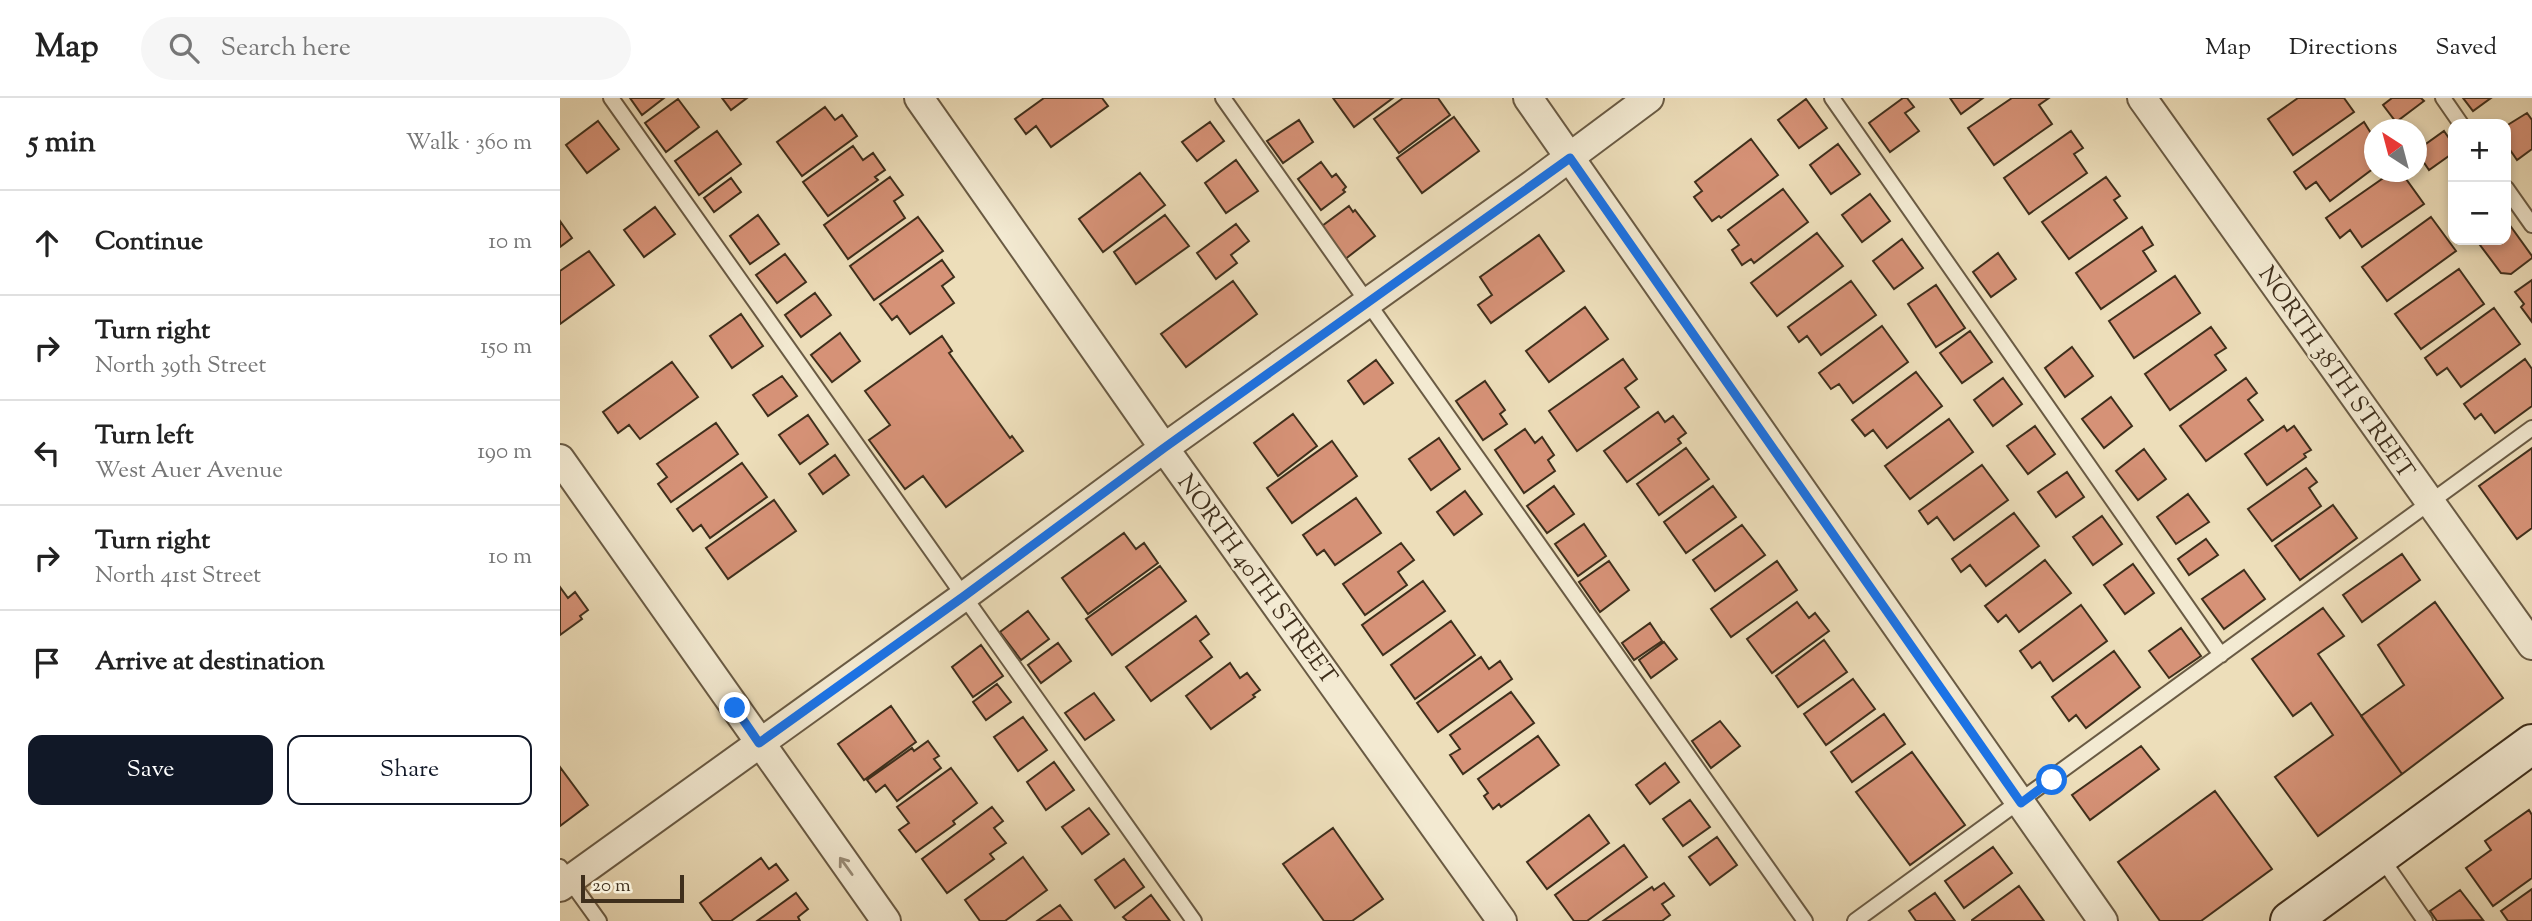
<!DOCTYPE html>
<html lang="en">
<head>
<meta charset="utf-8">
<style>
	body { margin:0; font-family:"Sorts Mill Goudy",serif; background:#f6f6f6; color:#222 }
	.controls { position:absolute; right:21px; top:21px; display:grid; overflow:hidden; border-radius:14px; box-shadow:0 4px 10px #0003 }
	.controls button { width:63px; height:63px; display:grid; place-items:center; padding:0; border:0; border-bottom:2px solid #e0e0e0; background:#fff; color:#222; font:35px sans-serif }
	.compass { position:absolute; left:1804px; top:21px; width:63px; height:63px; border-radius:50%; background:#fff; box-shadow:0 4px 10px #0003; rotate:324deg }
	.scale { position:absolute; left:21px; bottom:18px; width:103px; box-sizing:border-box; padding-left:7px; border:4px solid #3f2f1c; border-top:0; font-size:19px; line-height:24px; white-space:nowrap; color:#3f2f1c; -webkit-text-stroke:5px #f3ead2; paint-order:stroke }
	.stop { position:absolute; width:21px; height:21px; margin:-16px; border:5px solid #1a73e8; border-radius:50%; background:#fff }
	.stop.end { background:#1a73e8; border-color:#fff; box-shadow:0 2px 7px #0008 }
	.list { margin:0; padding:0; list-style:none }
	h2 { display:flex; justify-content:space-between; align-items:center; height:91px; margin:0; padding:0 28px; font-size:30px }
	h2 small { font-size:23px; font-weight:400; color:#767676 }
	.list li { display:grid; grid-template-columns:46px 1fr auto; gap:21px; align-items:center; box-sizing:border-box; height:105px; padding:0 28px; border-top:2px solid #e0e0e0 }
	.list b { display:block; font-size:26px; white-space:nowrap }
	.list p { margin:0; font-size:23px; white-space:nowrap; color:#767676 }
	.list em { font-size:23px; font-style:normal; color:#767676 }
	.actions { display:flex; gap:14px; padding:21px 28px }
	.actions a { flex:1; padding:16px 0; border:2px solid #111827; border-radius:14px; text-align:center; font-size:24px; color:#111827 }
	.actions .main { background:#111827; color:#fff }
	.icon { flex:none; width:38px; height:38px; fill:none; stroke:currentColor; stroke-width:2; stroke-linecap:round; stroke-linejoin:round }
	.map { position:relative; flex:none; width:1972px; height:823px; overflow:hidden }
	header { display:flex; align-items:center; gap:42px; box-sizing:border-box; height:98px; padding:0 35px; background:#fff; border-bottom:2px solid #e0e0e0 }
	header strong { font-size:33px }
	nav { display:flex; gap:38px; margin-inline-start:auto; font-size:24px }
	.search { width:490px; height:63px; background:#f6f6f6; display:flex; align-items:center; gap:18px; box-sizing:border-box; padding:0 24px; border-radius:38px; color:#767676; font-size:26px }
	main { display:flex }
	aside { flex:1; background:#fff }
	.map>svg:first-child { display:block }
	.building { fill:#d69277; stroke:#3f2f1c; stroke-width:2 }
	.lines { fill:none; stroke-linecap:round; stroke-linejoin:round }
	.service-casing { stroke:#6a5b44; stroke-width:18 }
	.minor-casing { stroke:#6a5b44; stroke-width:32 }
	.secondary-casing { stroke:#3f2f1c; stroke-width:42 }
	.service { stroke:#f3ead2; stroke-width:14 }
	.minor { stroke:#f3ead2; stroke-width:28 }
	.secondary { stroke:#f3ead2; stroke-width:38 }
	.oneway { stroke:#998c77 }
	.route { stroke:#1a73e8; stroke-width:9 }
	.labels { text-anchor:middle; stroke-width:5; stroke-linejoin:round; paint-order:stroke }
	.street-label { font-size:24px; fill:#3f2f1c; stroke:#f3ead2 }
</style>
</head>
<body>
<header>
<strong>Map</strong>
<div class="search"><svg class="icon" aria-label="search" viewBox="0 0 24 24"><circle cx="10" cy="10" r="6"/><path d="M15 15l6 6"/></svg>Search here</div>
<nav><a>Map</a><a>Directions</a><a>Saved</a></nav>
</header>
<main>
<aside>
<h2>5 min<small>Walk · 360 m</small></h2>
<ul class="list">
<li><svg class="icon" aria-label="ahead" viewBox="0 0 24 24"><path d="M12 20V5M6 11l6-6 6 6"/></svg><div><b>Continue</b></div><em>10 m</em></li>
<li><svg class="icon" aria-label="right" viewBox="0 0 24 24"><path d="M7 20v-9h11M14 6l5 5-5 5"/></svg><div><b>Turn right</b><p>North 39th Street</p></div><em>150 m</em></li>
<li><svg class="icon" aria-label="left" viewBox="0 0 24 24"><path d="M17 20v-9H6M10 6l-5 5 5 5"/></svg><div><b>Turn left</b><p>West Auer Avenue</p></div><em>190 m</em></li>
<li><svg class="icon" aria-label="right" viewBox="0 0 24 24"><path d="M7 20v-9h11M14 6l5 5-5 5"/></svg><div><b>Turn right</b><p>North 41st Street</p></div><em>10 m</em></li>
<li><svg class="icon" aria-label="arrive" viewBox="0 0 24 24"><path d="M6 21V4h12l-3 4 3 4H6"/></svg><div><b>Arrive at destination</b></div></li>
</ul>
<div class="actions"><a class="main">Save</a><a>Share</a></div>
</aside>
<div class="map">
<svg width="1972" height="823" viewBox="0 0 1972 823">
	<rect width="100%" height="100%" fill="#eddeba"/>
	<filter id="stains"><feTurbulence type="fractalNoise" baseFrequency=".00286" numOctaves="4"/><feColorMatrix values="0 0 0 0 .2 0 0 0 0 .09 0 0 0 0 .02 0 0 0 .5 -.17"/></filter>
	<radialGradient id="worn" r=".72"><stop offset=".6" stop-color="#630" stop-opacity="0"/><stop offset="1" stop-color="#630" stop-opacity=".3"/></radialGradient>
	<path class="building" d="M70,0h34l-22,17z
		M162,0h25l-16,12z
		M484,0h58l6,8 -57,41 -15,-21 -10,8 -11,-15z
		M773,0h60l-39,29z
		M843,0h35l12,17 -51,38 -25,-34z
		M1343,0h4l7,9 -9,6 14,18 -29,21 -21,-29z
		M1390,0h33l-22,16z
		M1452,0h37l-10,7 13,19 -58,41 -26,-37z
		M1738,0h46l10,14 -61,43 -25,-36z
		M1832,0h29l3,3 -28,21 -13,-17z
		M1903,0h28l-18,13z
		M118,1l21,28 -33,25 -21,-29z
		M1246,1l21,29 -28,20 -21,-28z
		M265,9l10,13 7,-5 15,21 -55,40 -25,-34z
		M1967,15l5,7v29l-15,11 -11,-16v-18z
		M894,19l25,34 -57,42 -25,-35z
		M739,22l14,22 -30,21 -16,-22z
		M38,23l21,28 -32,24 -21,-28z
		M650,24l14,19 -27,20 -15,-19z
		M1804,24l10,16v30l-44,33 -14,-19 -10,7 -12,-17z
		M157,33l24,33 -42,31 -24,-34z
		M1511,33l12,17 -9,6 13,19 -58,41 -25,-36z
		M1884,33l9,13v9l-24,17 -13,-19z
		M1191,41l27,36 -57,43 -2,-2 -7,5 -18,-24 8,-6 -7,-9z
		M1278,46l22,30 -29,20 -21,-29z
		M293,48l10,14 10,-7 12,17 -10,7 3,3 -50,36 -25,-34z
		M676,62l22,31 -32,22 -21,-30z
		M761,64l11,15 4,-3 10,13 -3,3 2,2 -24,18 -23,-31z
		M1832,74h9l23,32 -62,43 -12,-17 -10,8 -14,-20z
		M580,75l25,32 -62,47 -24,-33z
		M330,79l13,18 -9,6 11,17 -57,41 -24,-34z
		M1546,79l14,19 -6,4 13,18 -58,41 -27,-37z
		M171,80l10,14 -27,20 -10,-14z
		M1223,91l25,33 -54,41 -3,-4 -9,6 -10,-15 7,-5 -11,-15z
		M1310,96l20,27 -28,21 -20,-27z
		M789,108l4,6 2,-2 20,26 -31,24 -22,-34z
		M95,109l20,27 -31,23 -20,-27z
		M198,117l21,29 -29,20 -20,-28z
		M605,117l24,31 -53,38 -22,-32z
		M358,119l25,34 -69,49 -24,-34z
		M1871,119l25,34 -69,50 -25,-34z
		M0,123l12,17 -12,9z
		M676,126l13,17 -18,14 6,8 -21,16 -19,-26z
		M1949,126l23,32v2l-21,16 -10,-1 -21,-28 8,-5h18v-13z
		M1582,129l11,18 -10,6 13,20 -55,38 -25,-36z
		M1257,135l26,33 -66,50 -26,-33z
		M979,137l25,36 -73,52 -13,-18 14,-10 -12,-18z
		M1342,141l21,29 -29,21 -21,-28z
		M29,153l25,34 -54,39v-53z
		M1438,155l18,26 -25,18 -18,-25z
		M225,156l21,28 -29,21 -21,-28z
		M382,162l12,17 -12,9 12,17 -44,31 -13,-18 -5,4 -12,-16z
		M1899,171l25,35 -63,45 -26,-35z
		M1615,178l25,37 -66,45 -25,-37z
		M1972,182v42l-11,-15 3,-3 -9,-12z
		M673,183l24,33 -71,53 -25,-33z
		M1291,183l25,34 -55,40 -14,-19 -8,6 -11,-15z
		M1376,187l29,43 -29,19 -28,-43z
		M255,195l16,22 -30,22 -16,-22z
		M1025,209l23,32 -59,43 -23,-31z
		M1934,210l26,36 -59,43 -14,-19 -10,7 -12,-17z
		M181,216l22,32 -31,22 -22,-32z
		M1322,228l26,36 -55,41 -14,-19 -8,5 -12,-16z
		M1651,229l15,21 -11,7 11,15 -56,40 -25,-36z
		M1410,233l22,31 -30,21 -22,-30z
		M280,235l20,28 -28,21 -21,-27z
		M382,238l10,15 -3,2 61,85 2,-2 11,15 -77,56 -23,-31 -18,13 -36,-49 21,-15 -25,-34z
		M1512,249l21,29 -28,21 -20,-29z
		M1063,261l14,20 -12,9 14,19 -62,44 -28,-40z
		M1965,261l7,10v37l-37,27 -14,-19 -6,5 -11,-15z
		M816,262l17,23 -29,21 -16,-23z
		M112,264l26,35 -58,42 -11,-14 -11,8 -15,-21z
		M1356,274l26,34 -55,42 -14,-18 -8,6 -13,-16z
		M222,278l15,20 -29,20 -15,-21z
		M1443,280l19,26 -29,22 -19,-26z
		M1686,280l11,15 -9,7 15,20 -57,41 -26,-35z
		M925,283l20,29 -5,4 7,10 -24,16 -27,-39z
		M1551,299l21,29 -28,22 -22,-29z
		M1098,314l7,10 8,-6 13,17 -8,6 3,4 -54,39 -23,-31z
		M733,316l24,32 -39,30 -24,-33z
		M248,317l20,29 -28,20 -21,-29z
		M1389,321l24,33 -63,47 -25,-33z
		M156,325l22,31 -67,48 -13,-18 9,-7 -10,-13z
		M1475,328l20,28 -27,20 -21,-28z
		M1724,328l3,5 7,-5 17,24 -7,4 2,3 -39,28 -22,-31z
		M965,331l10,14 7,-6 12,18 -6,5 7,11 -31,22 -29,-43z
		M879,340l21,31 -29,21 -22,-31z
		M772,343l25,35 -65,47 -25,-35z
		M1126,350l23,31 -50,36 -22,-31z
		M1972,350v80l-15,11 -38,-53z
		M1584,351l22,30 -28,21 -22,-29z
		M275,357l14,20 -26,19 -14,-20z
		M182,365l25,34 -57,41 -9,-13 -8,6 -16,-22z
		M1422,367l26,35 -54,40 -17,-23 -9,7 -9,-13z
		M1746,370l11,14 -8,6 12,18 -49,35 -24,-32z
		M1507,374l17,25 -28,20 -18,-25z
		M994,388l20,28 -27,19 -20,-27z
		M1153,388l23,31 -50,36 -22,-31z
		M905,393l17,23 -28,21 -17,-23z
		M1628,396l21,28 -33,22 -19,-27z
		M796,400l25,35 -46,32 -11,-15 -7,5 -14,-20z
		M214,402l22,31 -68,48 -22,-31z
		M1773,407l24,33 -57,42 -25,-34z
		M1454,415l25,33 -53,40 -16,-21 -9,7 -9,-13z
		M1542,418l20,28 -29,21 -20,-28z
		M1024,426l22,32 -28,20 -23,-32z
		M1182,427l23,30 -50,36 -22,-31z
		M564,435l12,16 8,-6 14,20 -70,51 -26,-36z
		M1646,441l12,16 -29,20 -11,-16z
		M841,445l13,17 -16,12 9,13 -42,30 -22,-31z
		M1842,456l18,26 -58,42 -19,-27z
		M1485,462l26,33 -52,39 -13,-17 -8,7 -13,-16z
		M1049,463l20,29 -29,22 -21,-30z
		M1217,463l20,29 -66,47 -20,-28z
		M1573,466l21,29 -29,21 -21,-29z
		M600,468l26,35 -74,54 -26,-36z
		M1684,472l21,29 -41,30 -22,-30z
		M863,483l22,30 -62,44 -21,-30z
		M0,489l8,11 7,-6 13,18 -8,6 2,3 -22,16z
		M1237,504l12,16 6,-5 14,18 -57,42 -25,-34z
		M1875,504l68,96 -101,76 -41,-58 43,-31 -26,-40z
		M1521,507l26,36 -54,40 -13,-19 -8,6 -12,-17z
		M1763,510l21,28 -26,18 84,120 -84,62 -43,-59 58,-42 -22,-32 -18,13 -41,-57z
		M468,513l21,28 -28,21 -21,-28z
		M636,518l13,18 -9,7 12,16 -61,44 -25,-34z
		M891,523l24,34 -60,44 -24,-34z
		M1090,525l12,18 -28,19 -12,-17z
		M1621,530l20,28 -32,22 -20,-27z
		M1264,542l23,32 -49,35 -22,-31z
		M1104,544l13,17 -26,19 -12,-18z
		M498,545l13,18 -30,22 -13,-18z
		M421,547l22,31 -30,21 -21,-30z
		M1554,553l26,36 -54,41 -10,-13 -7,6 -17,-24z
		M921,559l8,12 11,-8 12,18 -74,53 -21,-29z
		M670,565l10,15 7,-5 13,17 -7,5 2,2 -44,32 -25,-33z
		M1293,581l22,30 -49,36 -22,-31z
		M437,586l14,18 -25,18 -13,-18z
		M951,594l23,31 -71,51 -13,-19 10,-6 -10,-14z
		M534,595l20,27 -29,20 -20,-27z
		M331,608l25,36 -52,38 -26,-36z
		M1324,616l21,30 -53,38 -21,-30z
		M463,619l24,33 -29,21 -24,-34z
		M1160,623l20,25 -29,22 -19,-27z
		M978,638l21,29 -58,42 -2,-3 -6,5 -9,-13 4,-3 -10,-14z
		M368,643l11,15 -5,3 7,9 -44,33 -12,-16 -9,7 -9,-12 45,-32 2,3z
		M1581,648l18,23 -69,51 -18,-25z
		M1352,654l53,73 -55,40 -54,-73z
		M494,664l20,28 -28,20 -19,-28z
		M1105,665l14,19 -29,22 -14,-19z
		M0,669l28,38 -28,21z
		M391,670l26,35 -24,18 2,3 -39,28 -17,-22 10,-7 -12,-16z
		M1655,693l57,78 -71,52h-41l-42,-59z
		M1130,702l20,27 -27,19 -20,-27z
		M432,709l11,14 -9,7 12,15 -16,11 4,5 -47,34 -25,-34z
		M529,710l20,26 -27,20 -20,-27z
		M1969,712l3,5v63l-39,28 -27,-38 25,-18 -6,-9z
		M1029,717l20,28 -62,46 -20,-27z
		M773,730l50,71 -31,22h-28l-41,-57z
		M1157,739l20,28 -27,20 -21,-28z
		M1064,747l23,32 -60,44h-13l-19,-26z
		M1433,749l19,26 -48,35 -19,-27z
		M463,759l24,33 -42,31h-25l-15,-21z
		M201,760l8,11 7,-5 12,16 -57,41h-18l-13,-18z
		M564,761l20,28 -29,21 -20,-28z
		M1104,785l10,13 -12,8 8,11 -8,6h-59l49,-34 2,3z
		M1459,788l25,35h-72v-1z
		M1972,791v32h-24l-7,-10z
		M1900,792l23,30 -46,1 -7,-10z
		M236,795l12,16 -10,8 2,4h-43z
		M1375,795l20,28h-39l-7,-10z
		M591,797l19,26h-43l-4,-4z
		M500,807l12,16h-35l7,-5z"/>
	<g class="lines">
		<defs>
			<path id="service" d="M51,0l583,823
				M663,0l582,823
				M1272,0l389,557
				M1883,0l18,26
				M1946,90l26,37
				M1820,758l45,65
				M0,769l39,54
				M1295,823l677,-493"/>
			<path id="minor" d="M359,0l245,350 338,473
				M968,0l575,823
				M1582,0l390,547
				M0,361l326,462
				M0,789l403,-290 201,-149 371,-265 114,-85"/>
			<path id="secondary" d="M1730,823l242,-177"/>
		</defs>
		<use href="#service" class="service-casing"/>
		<use href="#minor" class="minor-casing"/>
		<use href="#secondary" class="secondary-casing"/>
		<use href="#service" class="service"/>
		<use href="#minor" class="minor"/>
		<use href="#secondary" class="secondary"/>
	</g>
	<defs><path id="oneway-shaft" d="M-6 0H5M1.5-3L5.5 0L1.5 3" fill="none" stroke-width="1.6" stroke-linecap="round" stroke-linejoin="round" transform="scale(1.75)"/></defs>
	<use class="oneway" href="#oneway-shaft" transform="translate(286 768) rotate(-126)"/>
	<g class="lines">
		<path class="route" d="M175,610l24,35 204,-146 201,-149 406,-290 451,645 31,-23"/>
	</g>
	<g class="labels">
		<g class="street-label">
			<text transform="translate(1777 274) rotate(55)" y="8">NORTH 38TH STREET</text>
			<text transform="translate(698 481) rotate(54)" y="8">NORTH 40TH STREET</text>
		</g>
	</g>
	<rect width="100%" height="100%" filter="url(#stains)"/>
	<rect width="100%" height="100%" fill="url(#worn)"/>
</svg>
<div class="controls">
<button>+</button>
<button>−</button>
</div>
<svg class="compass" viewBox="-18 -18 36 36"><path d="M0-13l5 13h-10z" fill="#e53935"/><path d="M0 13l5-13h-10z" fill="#767676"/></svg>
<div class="scale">20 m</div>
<div class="stop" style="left:1492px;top:682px"></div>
<div class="stop end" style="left:175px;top:610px"></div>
</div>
</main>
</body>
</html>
